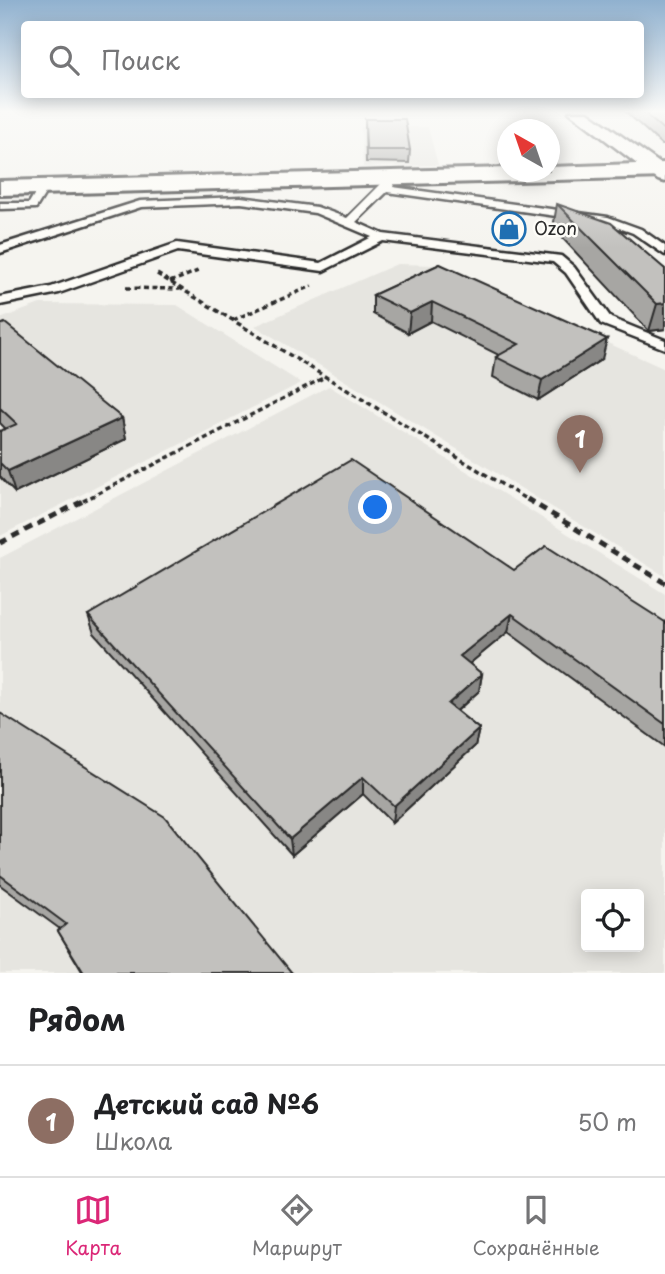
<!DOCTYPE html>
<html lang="ru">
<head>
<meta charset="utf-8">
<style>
	body { margin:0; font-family:"Playpen Sans",sans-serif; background:#f2f2f2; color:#202124 }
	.controls { position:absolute; right:21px; bottom:21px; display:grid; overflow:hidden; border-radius:7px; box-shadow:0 4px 18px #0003 }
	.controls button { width:63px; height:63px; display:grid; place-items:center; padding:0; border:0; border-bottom:2px solid #e0e0e0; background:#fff; color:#202124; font:35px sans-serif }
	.compass { position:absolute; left:497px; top:119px; width:63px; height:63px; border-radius:50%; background:#fff; box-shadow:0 4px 18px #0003; rotate:320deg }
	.you { position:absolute; left:376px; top:508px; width:24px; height:24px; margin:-18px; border:5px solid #fff; border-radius:50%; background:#1a73e8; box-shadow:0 0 0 10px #1a73e833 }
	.badge { display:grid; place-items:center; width:46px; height:46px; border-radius:50%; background:#db2777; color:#fff; font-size:23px; font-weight:700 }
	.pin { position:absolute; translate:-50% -58px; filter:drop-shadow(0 2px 4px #0008) }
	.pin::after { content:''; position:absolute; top:37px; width:24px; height:21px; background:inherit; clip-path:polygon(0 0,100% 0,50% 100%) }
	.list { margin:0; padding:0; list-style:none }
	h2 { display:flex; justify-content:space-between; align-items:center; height:91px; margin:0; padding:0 28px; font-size:30px }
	h2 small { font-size:23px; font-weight:400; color:#757577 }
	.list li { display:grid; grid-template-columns:46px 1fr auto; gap:21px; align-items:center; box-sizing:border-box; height:112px; padding:0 28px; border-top:2px solid #e0e0e0 }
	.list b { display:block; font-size:26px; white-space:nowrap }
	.list p { margin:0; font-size:23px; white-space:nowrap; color:#757577 }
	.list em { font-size:23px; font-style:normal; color:#757577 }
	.icon { flex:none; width:38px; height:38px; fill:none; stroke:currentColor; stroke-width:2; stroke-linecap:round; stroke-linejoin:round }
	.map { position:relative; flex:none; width:665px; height:973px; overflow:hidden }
	.search { position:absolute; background:#fff; box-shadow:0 4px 18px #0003; left:21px; right:21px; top:21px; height:77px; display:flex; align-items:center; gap:18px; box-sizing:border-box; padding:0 24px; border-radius:7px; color:#757577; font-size:26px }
	.sheet { height:203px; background:#fff }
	nav { display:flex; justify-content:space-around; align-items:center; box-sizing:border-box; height:98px; border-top:2px solid #e0e0e0; background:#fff; font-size:19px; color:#757577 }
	nav a { display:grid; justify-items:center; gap:4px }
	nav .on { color:#db2777 }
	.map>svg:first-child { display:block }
	.built { fill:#e6e5e0; fill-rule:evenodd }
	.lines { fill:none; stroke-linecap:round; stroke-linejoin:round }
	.service-casing { stroke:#2b2b2b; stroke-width:5 }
	.minor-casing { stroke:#2b2b2b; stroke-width:5 }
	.tertiary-casing { stroke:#2b2b2b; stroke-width:6 }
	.path-far1 { stroke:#2b2b2b; stroke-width:3.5; stroke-dasharray:5 3.5; stroke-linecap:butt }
	.path { stroke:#2b2b2b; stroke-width:5; stroke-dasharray:8 6; stroke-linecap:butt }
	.service { fill:#fdfcf7; fill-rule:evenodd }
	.minor { fill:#fdfcf7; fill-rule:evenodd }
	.tertiary { fill:#fdfcf7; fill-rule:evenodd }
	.wall { fill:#a7a6a3; stroke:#2b2b2b; stroke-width:2 }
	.shaded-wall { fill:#888785; stroke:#2b2b2b; stroke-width:2 }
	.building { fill:#c2c1be; stroke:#2b2b2b; stroke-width:2 }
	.labels { text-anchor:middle; stroke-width:5; stroke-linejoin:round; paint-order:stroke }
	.far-poi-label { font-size:18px; fill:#2b2b2b; stroke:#fdfcf7; text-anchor:start }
</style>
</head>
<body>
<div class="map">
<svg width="665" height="973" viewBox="0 0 665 973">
	<rect width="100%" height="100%" fill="#f5f4ef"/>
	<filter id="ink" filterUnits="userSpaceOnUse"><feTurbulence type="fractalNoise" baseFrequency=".0143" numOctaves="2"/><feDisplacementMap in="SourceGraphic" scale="14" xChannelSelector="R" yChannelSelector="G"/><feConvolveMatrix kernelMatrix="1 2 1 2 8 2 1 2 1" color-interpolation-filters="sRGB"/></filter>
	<g filter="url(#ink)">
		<path class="built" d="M361,127h67l10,38 -75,2z
			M397,264l39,1 229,104v207l-410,-250z
			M40,304l137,1 124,78 -301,153v-217z
			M329,386l336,208v379h-665v-415zM586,894h53v53h-53z"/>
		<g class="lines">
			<defs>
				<path id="service" d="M392,173l5,3 -4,11 215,30 33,12 24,17v9l-32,-22 -28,-10 -218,-31 -31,30 27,12 178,22 13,11 37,51 54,22v9l-64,-25 -35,-51 -13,-11 -170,-21 -60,30 -145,-20 -119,42 -59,12v-8l51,-10 126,-44 144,20 51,-26 -57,-24 -74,-10 -100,4 -141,46v-8l140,-44 101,-4 76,10 30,11z
					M44,184l5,3 -13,21 -36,1v-6h29l11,-18z"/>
				<path id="minor" d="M569,112h19l77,55v15l-7,-2z"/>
				<path id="tertiary" d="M665,163v14l-665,18v-14l508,-13v4h42v-5z"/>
			</defs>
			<use href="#service" class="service-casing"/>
			<use href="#minor" class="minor-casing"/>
			<use href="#tertiary" class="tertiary-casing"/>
			<path class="path-far1" d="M157,274l372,227
				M170,282l28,-11
				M126,288l54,1
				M233,320l79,-34
				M83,501l242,-124"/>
			<path class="path" d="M527,499l138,84
				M0,543l87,-44"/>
			<use href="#service" class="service"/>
			<use href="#minor" class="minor"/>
			<use href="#tertiary" class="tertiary"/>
		</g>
		<path class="wall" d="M626,112h39v33h-3z
			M365,119l45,31 -1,13 -43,-1z
			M557,204l108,65v60l-16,2 -96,-103z
			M440,264l162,95 -64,41 -45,-23 3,-20 3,-2 -68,-34 -23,12 -35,-19v-19z
			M0,325l122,93 4,21 -111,54 -15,-16v-46l6,-2 -6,-6z
			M514,570l151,52v125l-157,-115 -39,32 13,10 -3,17 -22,20 22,18 -4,17 -83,77 -29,-29 -71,61 -198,-222 -6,-18z
			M0,713l292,260h-209l-25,-42 2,-2 -60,-44z"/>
		<path class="shaded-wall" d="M432,302l-1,19 -23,12 2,-20z
			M665,303v26l-16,2 8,-27z
			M607,339l-5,20 -64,41 4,-20z
			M122,418l4,21 -111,54 -7,-22z
			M512,614l-4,18 -51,42 3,-18z
			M482,674l-3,17 -34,30 3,-17z
			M479,729l-4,17 -83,77 2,-17z
			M363,777v17l-71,61 -2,-16z"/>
		<path class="building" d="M643,112h22v19z
			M365,119h40l5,31h-44z
			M557,204l54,19 54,46v34l-8,1z
			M440,264l167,75 -65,41 -46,-23 23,-13 -87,-42 -22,11 -37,-18z
			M5,323l117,95 -114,53 -8,-8v-32l17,-7 -17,-16v-83z
			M351,460l163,110 32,-24 119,76v102l-153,-110 -52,42 22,18 -34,30 31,25 -85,77 -31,-29 -73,62 -202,-224z
			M0,713l165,104 127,156h-208l-26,-42 8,-7 -66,-49z"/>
	</g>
	<linearGradient id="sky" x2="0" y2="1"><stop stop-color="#90b1cf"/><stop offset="0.45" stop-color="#fafaf8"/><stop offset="1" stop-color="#fafaf8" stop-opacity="0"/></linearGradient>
	<rect width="665" height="248" fill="url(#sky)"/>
	<defs>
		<symbol id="shop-ring" viewBox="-11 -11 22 22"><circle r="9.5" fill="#fdfcf7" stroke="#1f6fb2" stroke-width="1.5"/><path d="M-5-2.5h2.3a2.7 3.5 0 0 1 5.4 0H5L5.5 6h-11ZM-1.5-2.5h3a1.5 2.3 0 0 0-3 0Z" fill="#1f6fb2"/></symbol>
	</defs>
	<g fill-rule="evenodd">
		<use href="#shop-ring" x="490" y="210" width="38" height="38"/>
	</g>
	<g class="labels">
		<g class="far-poi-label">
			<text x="534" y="235">Ozon</text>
		</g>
	</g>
</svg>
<div class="controls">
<button><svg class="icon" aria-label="locate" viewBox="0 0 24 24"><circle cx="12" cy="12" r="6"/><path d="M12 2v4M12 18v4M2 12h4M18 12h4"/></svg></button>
</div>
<svg class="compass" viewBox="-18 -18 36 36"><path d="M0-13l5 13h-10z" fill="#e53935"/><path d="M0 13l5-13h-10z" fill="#757577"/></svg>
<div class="you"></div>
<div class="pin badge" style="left:580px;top:473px;background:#8d6e63">1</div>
<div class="search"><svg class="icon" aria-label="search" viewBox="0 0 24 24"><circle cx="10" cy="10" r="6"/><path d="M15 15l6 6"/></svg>Поиск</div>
</div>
<section class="sheet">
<h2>Рядом<small></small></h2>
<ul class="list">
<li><span class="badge" style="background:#8d6e63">1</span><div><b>Детский сад №6</b><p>Школа</p></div><em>50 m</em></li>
</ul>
</section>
<nav>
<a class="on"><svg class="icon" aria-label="map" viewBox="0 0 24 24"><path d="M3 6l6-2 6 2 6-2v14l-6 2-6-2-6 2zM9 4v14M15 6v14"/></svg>Карта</a>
<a><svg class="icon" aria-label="directions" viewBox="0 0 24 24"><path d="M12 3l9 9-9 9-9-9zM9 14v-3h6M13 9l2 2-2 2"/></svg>Маршрут</a>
<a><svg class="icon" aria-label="saved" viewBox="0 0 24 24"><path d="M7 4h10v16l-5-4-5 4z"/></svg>Сохранённые</a>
</nav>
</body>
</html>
